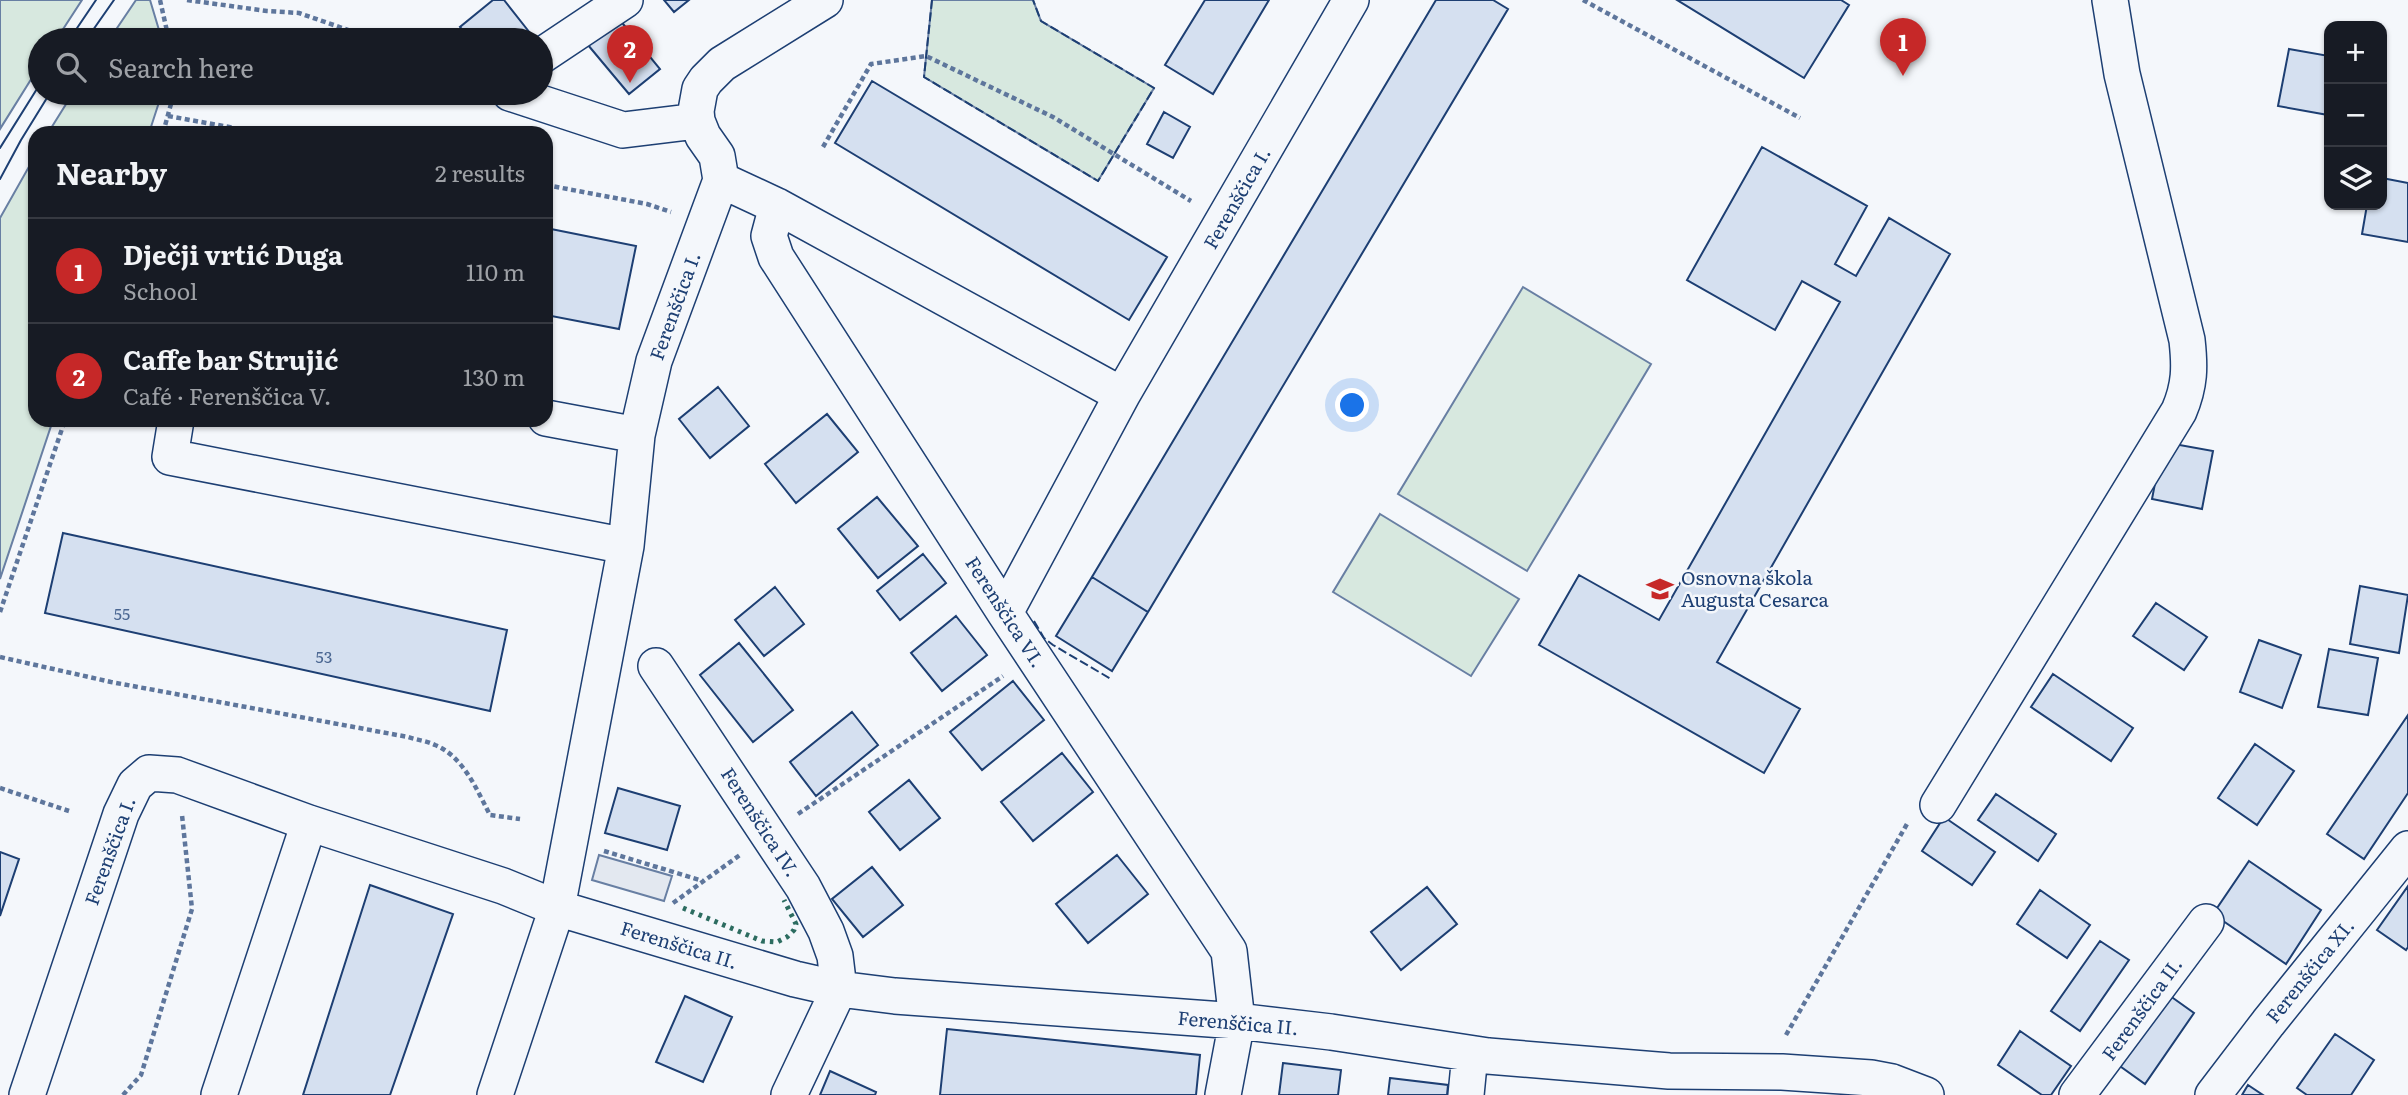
<!DOCTYPE html>
<html lang="en">
<head>
<meta charset="utf-8">
<style>
	body { margin:0; font-family:Literata,serif; background:#242831; color:#f1f3f6 }
	.controls { position:absolute; right:21px; top:21px; display:grid; overflow:hidden; border-radius:14px; box-shadow:0 2px 5px #0004 }
	.controls button { width:63px; height:63px; display:grid; place-items:center; padding:0; border:0; border-bottom:2px solid #363941; background:#171b24; color:#f1f3f6; font:35px sans-serif }
	.you { position:absolute; left:1353px; top:406px; width:24px; height:24px; margin:-18px; border:5px solid #fff; border-radius:50%; background:#1a73e8; box-shadow:0 0 0 10px #1a73e833 }
	.badge { display:grid; place-items:center; width:46px; height:46px; border-radius:50%; background:#c62828; color:#fff; font-size:23px; font-weight:700 }
	.pin { position:absolute; translate:-50% -58px; filter:drop-shadow(0 2px 4px #0008) }
	.pin::after { content:''; position:absolute; top:37px; width:24px; height:21px; background:inherit; clip-path:polygon(0 0,100% 0,50% 100%) }
	.list { margin:0; padding:0; list-style:none }
	h2 { display:flex; justify-content:space-between; align-items:center; height:91px; margin:0; padding:0 28px; font-size:30px }
	h2 small { font-size:23px; font-weight:400; color:#9ea1a6 }
	.list li { display:grid; grid-template-columns:46px 1fr auto; gap:21px; align-items:center; box-sizing:border-box; height:105px; padding:0 28px; border-top:2px solid #363941 }
	.list b { display:block; font-size:26px; white-space:nowrap }
	.list p { margin:0; font-size:23px; white-space:nowrap; color:#9ea1a6 }
	.list em { font-size:23px; font-style:normal; color:#9ea1a6 }
	.icon { flex:none; width:38px; height:38px; fill:none; stroke:currentColor; stroke-width:2; stroke-linecap:round; stroke-linejoin:round }
	.map { position:relative; flex:none; width:2408px; height:1095px; overflow:hidden }
	.search { position:absolute; background:#171b24; box-shadow:0 2px 5px #0004; left:28px; top:28px; width:525px; height:77px; display:flex; align-items:center; gap:18px; box-sizing:border-box; padding:0 24px; border-radius:38px; color:#9ea1a6; font-size:26px }
	.panel { position:absolute; background:#171b24; box-shadow:0 2px 5px #0004; left:28px; top:126px; width:525px; height:301px; border-radius:21px }
	.map>svg:first-child { display:block }
	.green { fill:#d7e8df; stroke:#687fa3; stroke-width:2 }
	.parking { fill:#e3e8f0; stroke:#687fa3; stroke-width:2 }
	.building { fill:#d5e0f0; stroke:#1d3f73; stroke-width:2 }
	.lines { fill:none; stroke-linecap:round; stroke-linejoin:round }
	.minor-casing { stroke:#1d3f73; stroke-width:38 }
	.path { stroke:#5e769c; stroke-width:4.5; stroke-dasharray:5 3.5; stroke-linecap:butt }
	.minor { stroke:#f4f7fb; stroke-width:35 }
	.tram { stroke:#1d3f73; stroke-width:2 }
	.hedge { stroke:#2c6c60; stroke-width:5; stroke-dasharray:3.5 5; stroke-linecap:butt }
	.fence { stroke:#1d3f73; stroke-width:2; stroke-dasharray:9 3.5; stroke-linecap:butt }
	.labels { text-anchor:middle; stroke-width:5; stroke-linejoin:round; paint-order:stroke }
	.number-label { font-size:16px; fill:#4b6792 }
	.street-label { font-size:19px; fill:#1d3f73; stroke:#f4f7fb }
	.poi-label { font-size:19px; fill:#1d3f73; stroke:#f4f7fb; text-anchor:start }
</style>
</head>
<body>
<div class="map">
<svg width="2408" height="1095" viewBox="0 0 2408 1095">
	<rect width="100%" height="100%" fill="#f4f7fb"/>
	<path class="green" d="M0,0h82l-26,40h-16v25l-40,64z
		M136,0h14l12,40h-53z
		M932,0h101l8,21 113,67 -56,93 -174,-104z
		M73,93h89l-13,40h-101z
		M35,156v264h18l-53,159v-361z
		M1523,287l128,77 -124,207 -129,-77z
		M1380,514l139,85 -48,77 -138,-84z"/>
	<path class="parking" d="M599,855l73,21 -8,25 -72,-21z"/>
	<path class="building" d="M493,0h11l26,33 -9,7h-50l-11,-13z
		M664,0h25l-15,12z
		M1205,0h64l-56,94 -48,-29z
		M1436,0h57l15,9 -360,603 -56,-35z
		M1677,0h164l8,5 -45,73z
		M619,19l41,50 -31,25 -41,-49z
		M2289,49l40,7 -1,59 -50,-9z
		M872,81l295,176 -38,63 -294,-177z
		M1164,112l26,15 -17,31 -26,-14z
		M1762,147l105,59 -32,58 21,12 33,-58 61,36 -233,408 83,47 -36,64 -225,-128 40,-70 80,45 181,-318 -38,-21 -27,49 -88,-50z
		M2382,178l26,5v59l-46,-8 5,-29h15z
		M546,228l90,18 -17,83 -73,-14z
		M718,387l31,39 -39,32 -31,-39z
		M827,414l31,38 -62,51 -31,-39z
		M2163,442l50,9 -11,58 -50,-10z
		M877,497l41,49 -40,32 -40,-49z
		M63,533l444,97 -17,81 -445,-98z
		M923,554l23,29 -46,37 -23,-29z
		M1092,577l56,35 -36,59 -56,-35z
		M2360,586l48,9 -9,58 -49,-9z
		M775,587l29,37 -40,32 -29,-36z
		M2156,603l51,34 -23,33 -51,-34z
		M956,616l31,39 -45,36 -31,-38z
		M2259,640l42,15 -19,53 -42,-16z
		M739,643l54,67 -40,32 -53,-67z
		M2329,649l49,9 -10,57 -50,-8z
		M2053,674l80,54 -22,33 -80,-54z
		M1013,681l31,39 -62,50 -32,-38z
		M852,712l26,33 -62,51 -26,-34z
		M2408,715v78l-44,66 -37,-25z
		M2255,744l39,27 -37,54 -39,-27z
		M1062,753l31,39 -60,49 -32,-39z
		M909,780l31,38 -40,32 -31,-38z
		M618,788l62,18 -13,44 -62,-17z
		M1996,794l60,40 -18,27 -60,-41z
		M1944,817l51,35 -23,33 -50,-34z
		M0,852l19,7 -19,57z
		M1117,855l31,39 -60,49 -32,-39z
		M2249,861l72,49 -35,54 -73,-50z
		M872,867l31,38 -40,32 -31,-38z
		M370,885l83,29 -63,181h-87z
		M2408,886v61l-2,3 -29,-20z
		M1427,887l30,37 -56,46 -30,-38z
		M2040,890l50,35 -23,33 -50,-34z
		M2100,941l29,19 -49,71 -29,-20z
		M2166,993l28,20 -49,71 -28,-20z
		M685,996l47,21 -29,65 -47,-20z
		M947,1029l253,26 -4,40h-256z
		M2020,1031l51,35 -20,29h-9l-44,-30z
		M2335,1034l39,26 -23,35h-44l-10,-7z
		M1283,1063l58,7 -3,25h-59z
		M830,1071l46,21 -1,3h-55z
		M1390,1078l58,7 -1,10h-59z
		M2248,1085l15,10h-21z"/>
	<g class="lines">
		<defs>
			<path id="minor" d="M541,56l84,-56
				M510,93l113,37 74,-9
				M721,180l56,26 345,189
				M777,206l-8,30 7,21 229,356 224,338 8,70 -14,74
				M546,418l91,17
				M176,420l-6,37 456,89
				M1005,613l117,-218 229,-395
				M656,666l147,221 23,44 9,25 4,33 -50,106
				M1938,805l241,-394c11,-26 11,-44 8,-71l-65,-266 -12,-74
				M27,1095l94,-281 14,-29 14,-12 28,2 132,48 194,63 54,22 238,71 44,10 56,7 342,25 94,11 157,24 181,15 113,1 89,6 21,4 34,13
				M219,1095l90,-272
				M495,1095l62,-187 69,-362 11,-111 17,-74 67,-181 -4,-24 -14,-20 -6,-15 -1,-10 4,-22 6,-9 16,-16 103,-64
				M1466,1095l4,-41
				M2077,1095l129,-173
				M2213,1095l55,-72 140,-174"/>
		</defs>
		<use href="#minor" class="minor-casing"/>
		<path class="path" d="M160,0l9,40
			M187,0l80,11 32,2 78,27
			M1583,0l217,118
			M168,116l94,17
			M163,133l11,-40
			M823,147l48,-83 55,-8 127,61 138,84
			M546,185l101,19 24,8
			M0,612l65,-192
			M0,657l111,25 297,55c9,3 19,4 27,8 28,11 42,45 55,70l30,4
			M0,788l69,23
			M798,814l205,-138
			M604,851l99,30
			M673,903l67,-48
			M1786,1035l121,-211
			M123,1095l18,-20 51,-166 -10,-94"/>
		<use href="#minor" class="minor"/>
		<path class="tram" d="M69,40l27,-40
			M86,40l28,-40
			M0,148l40,-64
			M0,179l21,-39 29,-47"/>
		<path class="hedge" d="M683,908l79,33 15,1 10,-5 7,-7 2,-6 -12,-24"/>
		<path class="fence" d="M932,0l-8,77 174,104 56,-93 -113,-67 -8,-21
			M1034,621l10,17 9,7 58,34"/>
	</g>
	<defs>
		<symbol id="school-bare" viewBox="-9 -9 18 18"><path d="M0-5L7-2L0 1L-7-2ZM-4 1L0 2.5L4 1V4Q0 6-4 4Z" fill="#c62828" stroke="#f4f7fb" stroke-width="2.5" paint-order="stroke"/></symbol>
	</defs>
	<g fill-rule="evenodd">
		<use href="#school-bare" x="1641" y="570" width="38" height="38"/>
	</g>
	<g class="labels">
		<g class="number-label">
			<text x="122" y="620">55</text>
			<text x="324" y="663">53</text>
		</g>
		<g class="street-label">
			<text transform="translate(1237 198) rotate(-60)" y="7">Ferenščica I.</text>
			<text transform="translate(675 306) rotate(-70)" y="7">Ferenščica I.</text>
			<text transform="translate(1005 612) rotate(57)" y="7">Ferenščica VI.</text>
			<text transform="translate(760 822) rotate(57)" y="7">Ferenščica IV.</text>
			<text transform="translate(110 851) rotate(-70)" y="7">Ferenščica I.</text>
			<text transform="translate(679 945) rotate(17)" y="7">Ferenščica II.</text>
			<text transform="translate(2310 971) rotate(-51)" y="7">Ferenščica XI.</text>
			<text transform="translate(2142 1009) rotate(-54)" y="7">Ferenščica II.</text>
			<text transform="translate(1238 1023) rotate(5)" y="7">Ferenščica II.</text>
		</g>
		<g class="poi-label">
			<text x="1681" y="585">Osnovna škola<tspan x="1681" dy="22">Augusta Cesarca</tspan></text>
		</g>
	</g>
</svg>
<div class="controls">
<button>+</button>
<button>−</button>
<button><svg class="icon" aria-label="layers" viewBox="0 0 24 24"><path d="M12 4l9 5-9 5-9-5zM3 14l9 5 9-5"/></svg></button>
</div>
<div class="you"></div>
<div class="pin badge" style="left:1903px;top:76px">1</div>
<div class="pin badge" style="left:630px;top:83px">2</div>
<div class="search"><svg class="icon" aria-label="search" viewBox="0 0 24 24"><circle cx="10" cy="10" r="6"/><path d="M15 15l6 6"/></svg>Search here</div>
<section class="panel">
<h2>Nearby<small>2 results</small></h2>
<ul class="list">
<li><span class="badge">1</span><div><b>Dječji vrtić Duga</b><p>School</p></div><em>110 m</em></li>
<li><span class="badge">2</span><div><b>Caffe bar Strujić</b><p>Café · Ferenščica V.</p></div><em>130 m</em></li>
</ul>
</section>
</div>
</body>
</html>
